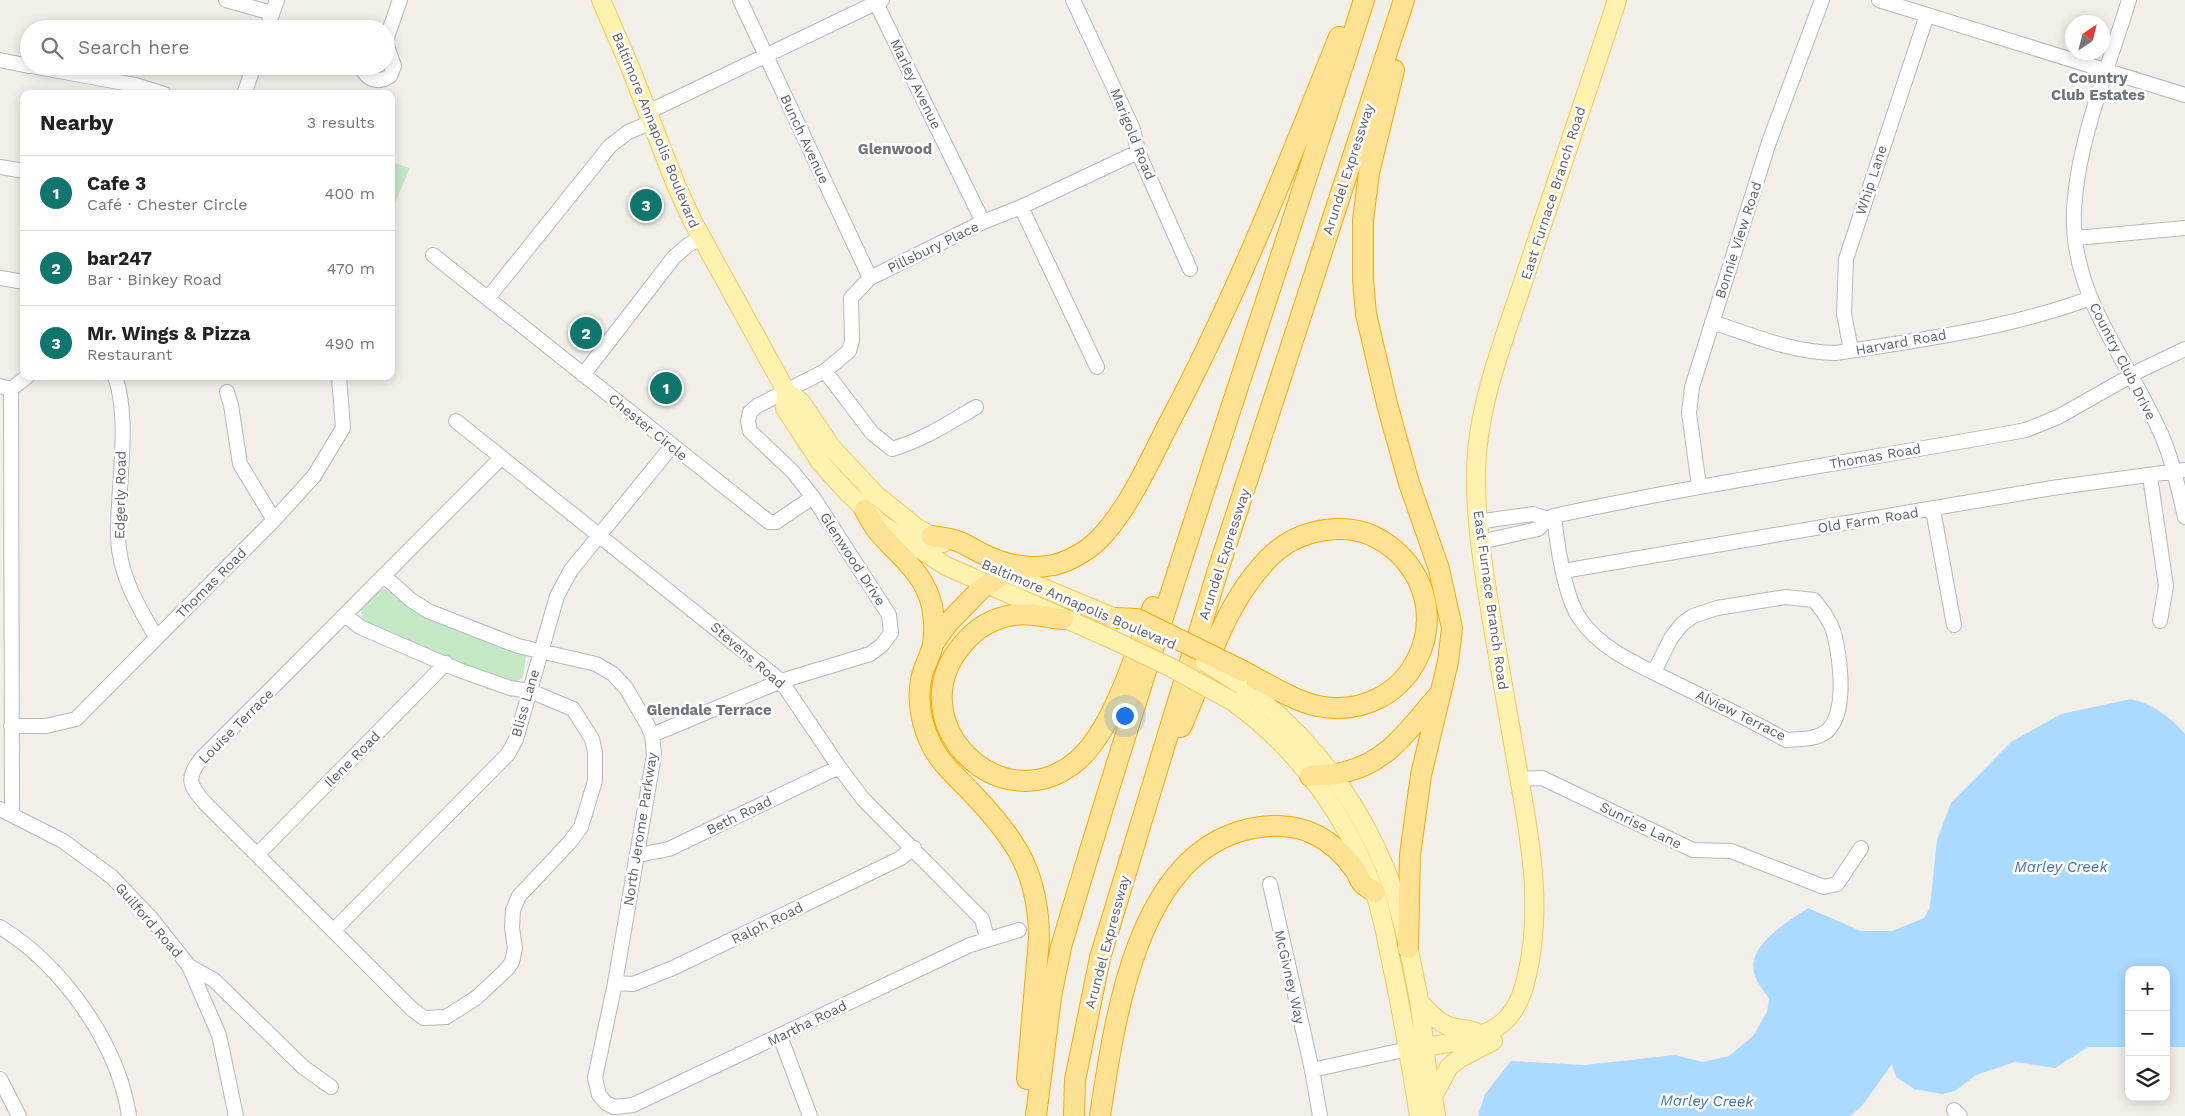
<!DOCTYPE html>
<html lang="en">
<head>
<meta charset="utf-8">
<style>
	body { margin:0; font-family:"Work Sans",sans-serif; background:#f6f6f6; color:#222 }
	.controls { position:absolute; right:15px; bottom:15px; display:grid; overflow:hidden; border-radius:10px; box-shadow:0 2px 12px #0003 }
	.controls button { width:45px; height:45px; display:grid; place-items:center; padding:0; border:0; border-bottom:1px solid #e0e0e0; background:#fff; color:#222; font:25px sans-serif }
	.compass { position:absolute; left:2065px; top:15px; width:45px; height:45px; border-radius:50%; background:#fff; box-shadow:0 2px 12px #0003; rotate:35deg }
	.you { position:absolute; left:1124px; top:715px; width:18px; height:18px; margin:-12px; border:4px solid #fff; border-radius:50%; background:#1a73e8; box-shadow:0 0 0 8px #1a73e833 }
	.badge { display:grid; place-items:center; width:32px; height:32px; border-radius:50%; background:#0f766e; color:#fff; font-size:16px; font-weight:700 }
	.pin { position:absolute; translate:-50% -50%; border:2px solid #fff; box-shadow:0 1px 5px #0006 }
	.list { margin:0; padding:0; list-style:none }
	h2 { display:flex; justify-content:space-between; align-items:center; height:65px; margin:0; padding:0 20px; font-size:21px }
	h2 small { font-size:16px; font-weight:400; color:#767676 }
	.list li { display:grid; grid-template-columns:32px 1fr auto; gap:15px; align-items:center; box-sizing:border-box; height:75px; padding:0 20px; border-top:1px solid #e0e0e0 }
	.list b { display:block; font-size:19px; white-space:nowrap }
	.list p { margin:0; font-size:16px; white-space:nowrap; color:#767676 }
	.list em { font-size:16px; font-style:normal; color:#767676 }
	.icon { flex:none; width:28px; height:28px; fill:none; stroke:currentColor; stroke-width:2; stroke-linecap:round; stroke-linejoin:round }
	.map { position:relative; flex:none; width:2185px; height:1116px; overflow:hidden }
	.search { position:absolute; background:#fff; box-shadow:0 2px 12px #0003; left:20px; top:20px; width:375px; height:55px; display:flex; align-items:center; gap:12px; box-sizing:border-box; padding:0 18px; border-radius:28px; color:#767676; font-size:19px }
	.panel { position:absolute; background:#fff; box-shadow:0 2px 12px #0003; left:20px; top:90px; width:375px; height:290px; border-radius:10px }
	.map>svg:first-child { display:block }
	.green { fill:#c5e8c5 }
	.water { fill:#aadaff }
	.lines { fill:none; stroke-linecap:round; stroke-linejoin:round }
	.minor-casing { stroke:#b5b8bc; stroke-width:16 }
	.major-casing { stroke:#f2c960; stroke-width:20 }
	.highway-casing { stroke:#f9ab00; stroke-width:22 }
	.minor { stroke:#fff; stroke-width:14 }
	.major { stroke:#fff2af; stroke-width:18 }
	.highway { stroke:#fde293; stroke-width:20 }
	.major-bridge-casing { stroke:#f2c960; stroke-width:20; stroke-linecap:butt }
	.highway-bridge-casing { stroke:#f9ab00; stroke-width:22; stroke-linecap:butt }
	.major-bridge { stroke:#fff2af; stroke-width:18 }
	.highway-bridge { stroke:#fde293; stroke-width:20 }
	.labels { text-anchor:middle; stroke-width:5; stroke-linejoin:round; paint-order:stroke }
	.street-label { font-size:14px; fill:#5f6368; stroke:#fff }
	.neighbourhood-label { font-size:15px; font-weight:bold; fill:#70757a; stroke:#fff }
	.water-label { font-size:15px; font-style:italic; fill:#4174aa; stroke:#fff }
</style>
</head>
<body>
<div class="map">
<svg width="2185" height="1116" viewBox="0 0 2185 1116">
	<rect width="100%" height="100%" fill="#f1efe8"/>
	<path class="green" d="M391,162l19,6 -19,44z
		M383,588l39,25 105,39 -5,27 -6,2 -16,1 -132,-57 -6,-8 -1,-9 10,-11z"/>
	<path class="water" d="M2131,699c20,4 41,19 54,35v313h-19v-77h-37v77h-41l-33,21 -40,-6 -39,13 -21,16 -13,3 -28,-5 -18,-12 -4,-13 -31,43 -11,9h-372l7,-22 26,-33 74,4 90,-10 28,7 26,-6 24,-20 14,-24 2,-13c-4,-7 -11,-15 -14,-23 -11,-30 33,-54 53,-68l53,23h31l32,-13 6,-11 7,-67 14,-37 60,-61 50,-28z"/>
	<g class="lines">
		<defs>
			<path id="minor" d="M226,0l46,13
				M740,0l130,278
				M879,0v9l104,213
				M1073,0l60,129 5,23 52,117
				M1879,0l306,95
				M2129,0c-20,66 -52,142 -55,211 -4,89 59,153 90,230 10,24 15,51 21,76
				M267,29l10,-29
				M386,40l14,-40
				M0,60l29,6
				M32,66l103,19 29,9
				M361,66c5,14 17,18 29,10l4,-10 -8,-23
				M244,94l10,-28
				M648,112l234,-112
				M0,167l24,4
				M1021,207l76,160
				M2076,238l109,-10
				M433,255l336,267h7l37,-25
				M0,278l24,4
				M488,298l122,-152 18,-14 24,-10
				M1712,322c40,13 81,31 124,31 86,-13 173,-25 255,-55
				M1851,350l-7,-36 2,-55 81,-244
				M825,371l47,62 20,16c31,-9 57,-26 84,-42
				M583,375l91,-118 14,-12 13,-7
				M115,376c16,46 2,112 3,161 1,38 20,69 38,100
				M0,386l11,3 17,-13
				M11,389l1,425
				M227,392l4,13 9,59 34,56
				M456,421l325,260 58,86 24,32 119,120 5,19
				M2150,476l16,110 -6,35
				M1699,486l-10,-73 3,-26 77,-245 53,-142
				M1933,510l21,115
				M1554,516c3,27 10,80 26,103 23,33 62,47 97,65 37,18 73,36 109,56 14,-1 30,0 41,-9 21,-19 13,-73 7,-98 -4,-13 -12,-23 -20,-33l-28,-3 -69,11 -24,8 -11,8 -11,14 -17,34
				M1477,522l56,-8 15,5
				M1480,542l58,-13 10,-10 6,-3c156,-34 315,-57 472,-86l32,-13 83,-47 44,-21
				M1563,571l489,-83 133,-18
				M384,576l27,24 17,11 90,35 78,18 17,10 13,14 21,36 5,11 2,20 -39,228 -20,95 4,17 7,8 8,4 19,-2 337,-160 49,-15
				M345,615l15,12 99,43 51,18 20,3 43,18 19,30 3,13v29l-14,46 -12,16 -50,53 -6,14 -1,18 3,20 -3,14 -5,7 -31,29 -30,19 -22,1 -11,-8 -207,-206c-16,-18 -21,-25 -5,-45l300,-301
				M11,726h35l30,-7 198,-199 40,-44 29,-48 -4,-52
				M652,735l129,-54 89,-27 12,-9 9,-12 -2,-18 -76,-118 -20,-25 -43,-41 -2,-10 2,-9 7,-6 68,-35 24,-20 3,-10 -1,-43 19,-20 113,-56 38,-15 117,-55
				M1519,779l23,-1 151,72 38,1 93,36 13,-3 24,-36
				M0,809l63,32 49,36 39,41 38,48 30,69 17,81
				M258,854l188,-191
				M638,855l31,-6 170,-82
				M1270,884l42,186 8,46
				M0,927c62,38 118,116 129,189
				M334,930l174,-176 8,-15 41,-143 14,-26 101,-124
				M189,966l25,14 89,87 28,20
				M615,983l18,1 40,-16 226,-109 15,-11
				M780,1036l30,80
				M1312,1070l96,-21
				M0,1079l19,37
				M1954,1110l6,6"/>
			<path id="major" d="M601,0l29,67 46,118 16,35 94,171 15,11 31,46 44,47 40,32 27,16
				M786,391l-1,17 36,55 27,30 33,31 65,42 161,71
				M993,567l122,51
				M1238,683c69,48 121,118 151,195 14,39 22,81 30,122 4,22 4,45 8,68 3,16 7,32 9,48
				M1232,701c66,47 115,115 143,192 8,24 12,49 17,73 11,50 19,100 27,150
				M1419,1002c9,9 20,22 33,25 10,3 18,1 27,7
				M1408,1049c15,-1 30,-4 46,-7 41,-8 62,-20 72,-63 17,-67 5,-136 -7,-202 -9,-50 -17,-99 -26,-149 -8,-51 -18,-104 -17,-156 1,-69 30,-137 51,-202 30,-90 61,-180 90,-270
				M1433,1096l16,-29 11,-9 33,-17"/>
			<path id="highway" d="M1394,70l-25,103 -6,47v59l3,35 21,90 22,79 30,86 13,59 -4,34 -27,113 -11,80 -2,93
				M865,510c4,7 7,14 12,20 20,25 47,41 55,76 2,11 3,26 1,38 -2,12 -10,23 -12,36 -4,22 1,46 11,66 9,18 26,32 39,46 45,47 68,81 68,147l-12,140
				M932,536c7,1 15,2 22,4 9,2 18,9 27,13 23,12 47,17 73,12 19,-5 38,-17 50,-31 28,-32 46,-74 65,-111 66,-124 118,-256 170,-386
				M1063,619c-16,-1 -33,-7 -49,-4 -21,3 -38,13 -51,29 -67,77 39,182 115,116 36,-32 58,-108 75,-153
				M933,644l15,-21 32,-33 25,-17
				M1181,727c26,-58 43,-126 91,-172 18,-17 41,-25 65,-26 24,-1 44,8 61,24 66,64 10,171 -80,153 -22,-4 -54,-24 -75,-35
				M1310,776c12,-1 24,-1 35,-4 44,-10 65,-45 93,-76
				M1036,1116l15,-119 10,-50c94,-318 202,-631 303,-947
				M1074,1116l1,-36 25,-122 118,-388 186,-570
				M1100,1116c14,-92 35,-254 141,-285 24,-7 52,-8 75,4 16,8 29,21 39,35 3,4 4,9 7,13 3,4 9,6 13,9"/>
		</defs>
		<use href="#minor" class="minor-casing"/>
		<use href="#major" class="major-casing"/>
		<use href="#highway" class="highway-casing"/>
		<use href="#minor" class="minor"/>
		<use href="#major" class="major"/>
		<use href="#highway" class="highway"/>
		<defs>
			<path id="major-bridge" d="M1107,637l65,31 60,33
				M1205,662l33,21"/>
			<path id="highway-bridge" d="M1115,618l22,1 106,52"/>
		</defs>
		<use href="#major-bridge" class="major-bridge-casing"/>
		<use href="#highway-bridge" class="highway-bridge-casing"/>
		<use href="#major-bridge" class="major-bridge"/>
		<use href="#highway-bridge" class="highway-bridge"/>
	</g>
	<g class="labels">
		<g class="street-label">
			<text transform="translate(916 84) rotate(64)" y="5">Marley Avenue</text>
			<text transform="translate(656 130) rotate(68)" y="5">Baltimore Annapolis Boulevard</text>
			<text transform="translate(1133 134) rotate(68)" y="5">Marigold Road</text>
			<text transform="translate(805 139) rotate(65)" y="5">Bunch Avenue</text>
			<text transform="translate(1348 169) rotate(-72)" y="5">Arundel Expressway</text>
			<text transform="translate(1871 180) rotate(-72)" y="5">Whip Lane</text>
			<text transform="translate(1553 193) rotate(-72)" y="5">East Furnace Branch Road</text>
			<text transform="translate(1738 240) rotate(-72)" y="5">Bonnie View Road</text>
			<text transform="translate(933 247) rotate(-26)" y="5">Pillsbury Place</text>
			<text transform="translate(1901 342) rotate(-10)" y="5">Harvard Road</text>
			<text transform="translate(2123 361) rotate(63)" y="5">Country Club Drive</text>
			<text transform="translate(648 427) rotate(39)" y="5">Chester Circle</text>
			<text transform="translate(1875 456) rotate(-10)" y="5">Thomas Road</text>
			<text transform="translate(120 495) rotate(-89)" y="5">Edgerly Road</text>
			<text transform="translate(1868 520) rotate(-9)" y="5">Old Farm Road</text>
			<text transform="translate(1224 554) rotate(-72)" y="5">Arundel Expressway</text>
			<text transform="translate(853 559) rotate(57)" y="5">Glenwood Drive</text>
			<text transform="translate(211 583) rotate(-45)" y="5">Thomas Road</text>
			<text transform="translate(1491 600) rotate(82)" y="5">East Furnace Branch Road</text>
			<text transform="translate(1079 604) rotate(23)" y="5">Baltimore Annapolis Boulevard</text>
			<text transform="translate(748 655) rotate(41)" y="5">Stevens Road</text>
			<text transform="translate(525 703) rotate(-74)" y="5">Bliss Lane</text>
			<text transform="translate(1741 715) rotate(26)" y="5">Alview Terrace</text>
			<text transform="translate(236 726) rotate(-45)" y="5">Louise Terrace</text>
			<text transform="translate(352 759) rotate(-45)" y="5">Ilene Road</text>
			<text transform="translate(739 815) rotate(-26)" y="5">Beth Road</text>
			<text transform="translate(1641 825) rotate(26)" y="5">Sunrise Lane</text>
			<text transform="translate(640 829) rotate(-81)" y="5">North Jerome Parkway</text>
			<text transform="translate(149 920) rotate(49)" y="5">Guilford Road</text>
			<text transform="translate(767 923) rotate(-26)" y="5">Ralph Road</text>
			<text transform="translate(1107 942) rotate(-75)" y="5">Arundel Expressway</text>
			<text transform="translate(1290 977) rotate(77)" y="5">McGivney Way</text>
			<text transform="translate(807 1023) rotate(-26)" y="5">Martha Road</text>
		</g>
		<g class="neighbourhood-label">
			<text x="2098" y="83">Country<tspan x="2098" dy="17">Club Estates</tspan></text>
			<text x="895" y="154">Glenwood</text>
			<text x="709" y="715">Glendale Terrace</text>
		</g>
		<g class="water-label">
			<text x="2061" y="872">Marley Creek</text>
			<text transform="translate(1707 1101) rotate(1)" y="5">Marley Creek</text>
		</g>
	</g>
</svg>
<div class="controls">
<button>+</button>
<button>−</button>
<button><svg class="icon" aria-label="layers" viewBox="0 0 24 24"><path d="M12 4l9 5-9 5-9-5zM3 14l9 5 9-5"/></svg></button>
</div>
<svg class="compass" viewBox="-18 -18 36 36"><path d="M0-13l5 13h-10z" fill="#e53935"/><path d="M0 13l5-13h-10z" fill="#767676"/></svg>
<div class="you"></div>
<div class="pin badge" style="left:666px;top:388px">1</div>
<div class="pin badge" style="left:586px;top:333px">2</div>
<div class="pin badge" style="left:646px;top:205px">3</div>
<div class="search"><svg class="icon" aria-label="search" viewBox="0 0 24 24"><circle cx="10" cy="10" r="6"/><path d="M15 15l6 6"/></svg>Search here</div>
<section class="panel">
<h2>Nearby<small>3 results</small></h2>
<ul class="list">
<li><span class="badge">1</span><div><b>Cafe 3</b><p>Café · Chester Circle</p></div><em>400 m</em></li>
<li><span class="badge">2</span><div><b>bar247</b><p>Bar · Binkey Road</p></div><em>470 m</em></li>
<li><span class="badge">3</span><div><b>Mr. Wings &amp; Pizza</b><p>Restaurant</p></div><em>490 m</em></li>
</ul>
</section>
</div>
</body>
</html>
